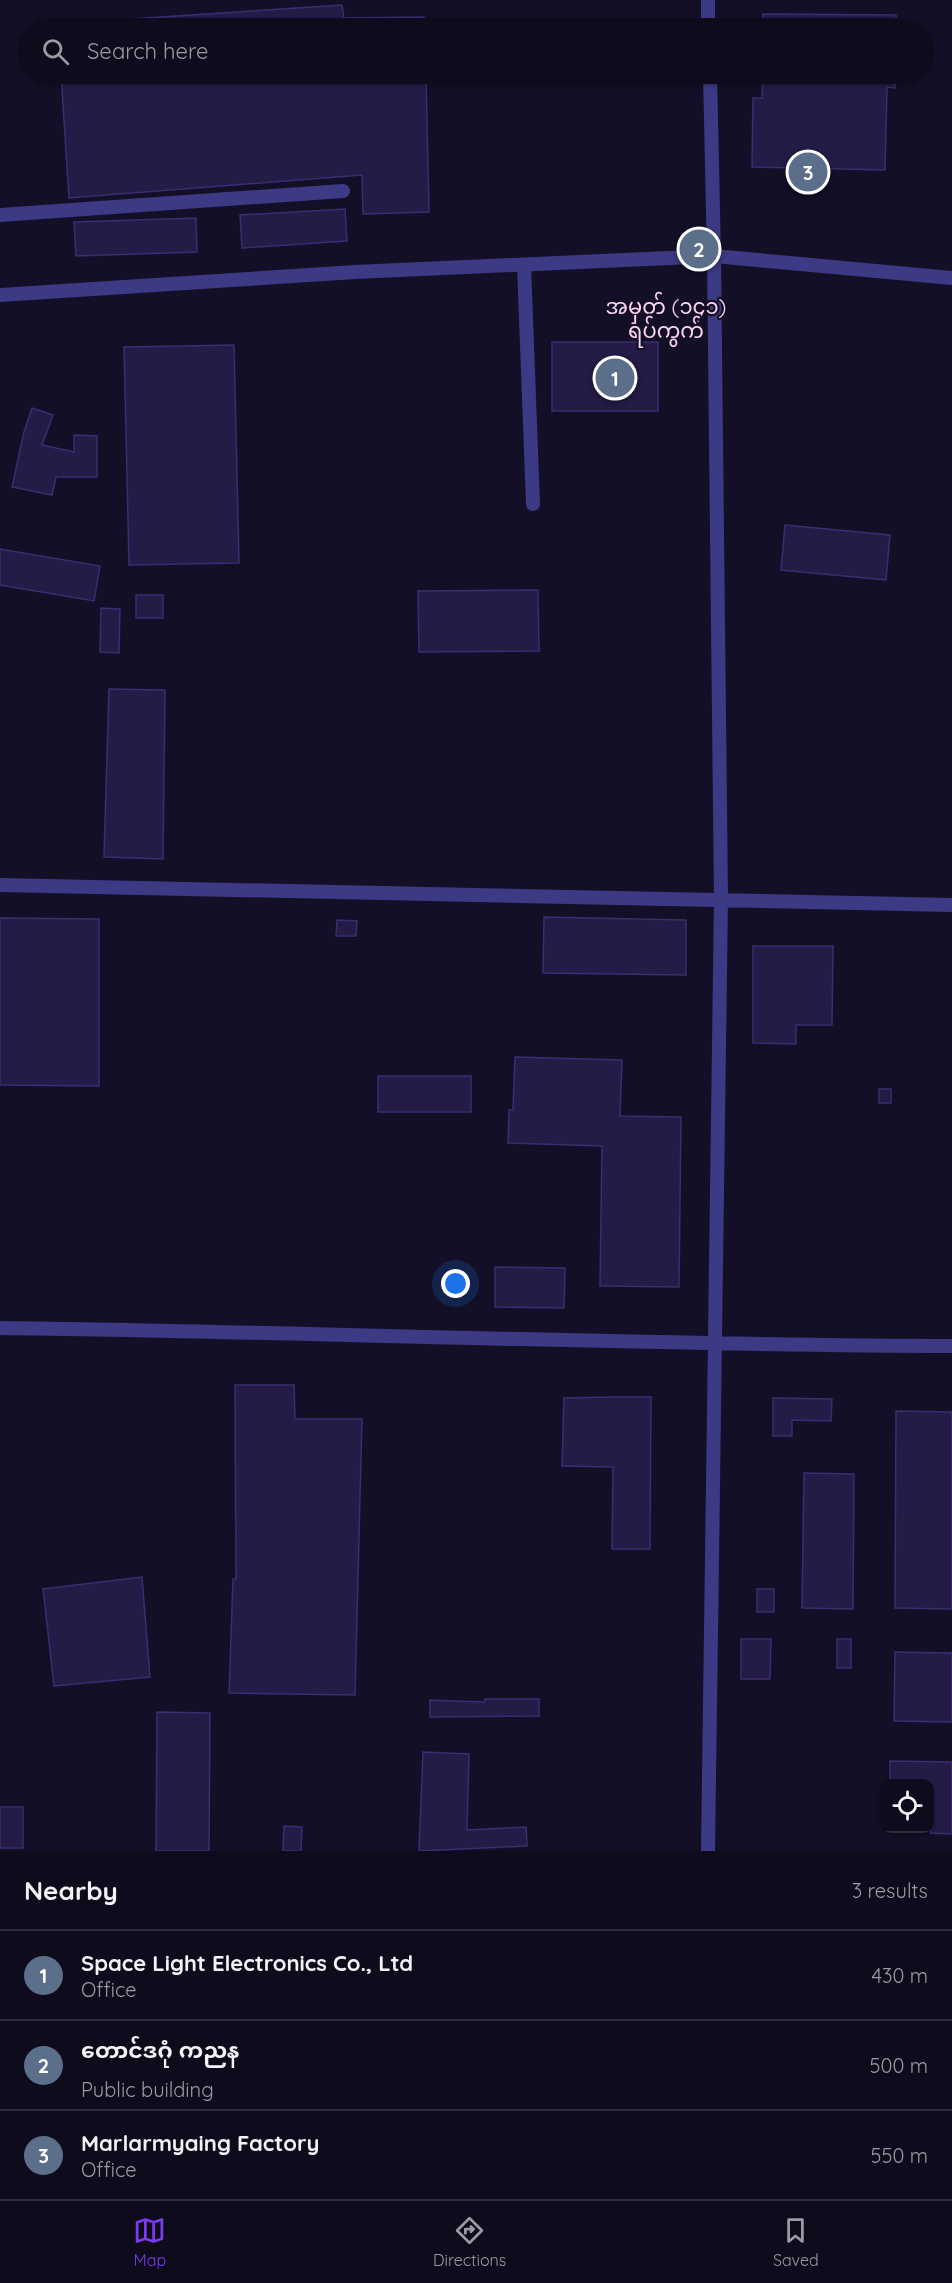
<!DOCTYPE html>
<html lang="en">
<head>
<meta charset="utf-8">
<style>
	body { margin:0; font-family:Quicksand,"Noto Sans Myanmar",sans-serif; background:#171425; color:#f1f3f6 }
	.controls { position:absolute; right:18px; bottom:18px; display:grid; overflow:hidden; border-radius:12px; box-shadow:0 2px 4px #0004 }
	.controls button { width:54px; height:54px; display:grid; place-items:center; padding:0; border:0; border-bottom:2px solid #2e2b3b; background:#0e0b1c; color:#f1f3f6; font:30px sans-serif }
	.you { position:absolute; left:456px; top:1284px; width:21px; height:21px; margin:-15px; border:4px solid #fff; border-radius:50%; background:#1a73e8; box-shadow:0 0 0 9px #1a73e833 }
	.badge { display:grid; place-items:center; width:39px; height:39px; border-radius:50%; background:#7c3aed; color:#fff; font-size:20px; font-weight:700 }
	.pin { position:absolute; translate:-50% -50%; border:3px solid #fff; box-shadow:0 2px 6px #0006 }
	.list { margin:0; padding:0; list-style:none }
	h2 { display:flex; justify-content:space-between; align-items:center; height:78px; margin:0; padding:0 24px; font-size:26px }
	h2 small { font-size:20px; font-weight:400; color:#9b9ba3 }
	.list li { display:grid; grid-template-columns:39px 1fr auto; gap:18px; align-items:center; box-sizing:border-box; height:90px; padding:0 24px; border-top:2px solid #2e2b3b }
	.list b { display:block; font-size:22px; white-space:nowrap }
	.list p { margin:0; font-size:20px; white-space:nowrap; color:#9b9ba3 }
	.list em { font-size:20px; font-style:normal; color:#9b9ba3 }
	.icon { flex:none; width:33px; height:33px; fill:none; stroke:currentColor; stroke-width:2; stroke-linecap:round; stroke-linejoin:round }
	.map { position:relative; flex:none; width:952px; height:1851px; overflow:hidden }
	.search { position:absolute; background:#0e0b1c; box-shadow:0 2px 4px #0004; left:18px; right:18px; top:18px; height:66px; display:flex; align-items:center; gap:15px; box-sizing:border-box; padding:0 21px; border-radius:33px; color:#9b9ba3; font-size:22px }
	.sheet { height:348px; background:#0e0b1c }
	nav { display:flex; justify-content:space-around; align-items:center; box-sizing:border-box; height:84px; border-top:2px solid #2e2b3b; background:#0e0b1c; font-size:16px; color:#9b9ba3 }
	nav a { display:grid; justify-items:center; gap:3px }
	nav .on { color:#7c3aed }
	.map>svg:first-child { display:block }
	.building { fill:#241b47; stroke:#3b2d73; stroke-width:1.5 }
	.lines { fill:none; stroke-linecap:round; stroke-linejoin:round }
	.minor { stroke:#3d3a85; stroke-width:14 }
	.labels { text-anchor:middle; stroke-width:4.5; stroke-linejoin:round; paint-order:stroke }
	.quarter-label { font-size:21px; fill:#ffd6f0; stroke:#130f26 }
</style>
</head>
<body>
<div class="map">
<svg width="952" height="1851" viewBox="0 0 952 1851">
	<rect width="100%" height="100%" fill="#130f26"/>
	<path class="building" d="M342,5l2,13 80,-1v11h-293v-9z
		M763,14l133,1v13h-133z
		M61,74h365l3,138 -66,2 -1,-39 -293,23z
		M763,74h132v14l-8,-1 -2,83 -133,-3 1,-69h9z
		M345,209l2,32 -105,7 -2,-33z
		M196,218l1,34 -121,4 -2,-34z
		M552,342h106v69h-106z
		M234,345l5,218 -110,2 -5,-218z
		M32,408l21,7 -11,30 32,7v-17l23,1v41h-41l-4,18 -40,-8 12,-55z
		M785,525l105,10 -4,45 -105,-10z
		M0,549l100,17 -6,35 -94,-16z
		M538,590l1,61 -120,1 -1,-61z
		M136,595h27v23h-27z
		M101,608l19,1 -1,44 -19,-1z
		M109,689l56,1 -2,169 -59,-2z
		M544,917l142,3v55l-143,-2z
		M0,918l99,1v167l-99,-1z
		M337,920l20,1 -1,15h-20z
		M753,946h80l-1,79h-36v19l-43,-1z
		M515,1057l107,3 -2,56 61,1 -2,170 -79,-1 2,-140 -94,-3 1,-33h4z
		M378,1076h93v36h-93z
		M879,1089h12v14h-12z
		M495,1267l70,1 -1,40 -69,-1z
		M235,1385h59l1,34h67l-7,276 -126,-2 4,-114h3z
		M615,1397h36l-1,152h-38l1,-82 -51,-1 2,-68z
		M773,1398l59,1 -1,22 -39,-1v16h-19z
		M896,1411l56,1v197l-57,-1z
		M804,1473l50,1 -1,135 -51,-1z
		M142,1577l8,100 -96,9 -11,-97z
		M757,1589h17v23h-17z
		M741,1639h30l-1,40h-29z
		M837,1639h14v29h-14z
		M895,1652l57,1v69l-58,-1z
		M485,1699h54v17l-109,1v-17l55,2z
		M157,1712l53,1 -1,138h-53z
		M423,1752l46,2 -2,76 59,-3 1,19 -108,5z
		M890,1761l62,1v72l-22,-1v-49h-40z
		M0,1807h23v41h-23z
		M284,1826l18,1 -1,24h-18z"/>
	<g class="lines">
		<path class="minor" d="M708,0v28
			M0,215l343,-24
			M524,265l9,239
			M0,295l355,-23 359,-16 238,22
			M0,885l952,20
			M0,1328c317,4 635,17 952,18
			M708,1851l13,-952 -7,-643 -4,-182"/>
	</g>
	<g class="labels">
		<g class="quarter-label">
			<text x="666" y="314">အမှတ် (၁၄၁)<tspan x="666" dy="24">ရပ်ကွက်</tspan></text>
		</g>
	</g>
</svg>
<div class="controls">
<button><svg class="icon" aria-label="locate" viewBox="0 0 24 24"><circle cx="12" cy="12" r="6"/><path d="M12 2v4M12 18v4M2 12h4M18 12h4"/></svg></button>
</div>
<div class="you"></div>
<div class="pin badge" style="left:615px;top:378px;background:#5c6f8a">1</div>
<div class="pin badge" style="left:699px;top:249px;background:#5c6f8a">2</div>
<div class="pin badge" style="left:808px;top:172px;background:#5c6f8a">3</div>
<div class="search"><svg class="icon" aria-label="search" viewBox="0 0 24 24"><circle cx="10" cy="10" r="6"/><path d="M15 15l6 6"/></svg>Search here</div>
</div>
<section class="sheet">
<h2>Nearby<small>3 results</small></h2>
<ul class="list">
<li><span class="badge" style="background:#5c6f8a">1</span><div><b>Space Light Electronics Co., Ltd</b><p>Office</p></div><em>430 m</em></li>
<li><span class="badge" style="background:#5c6f8a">2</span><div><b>တောင်ဒဂုံ ကညန</b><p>Public building</p></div><em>500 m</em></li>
<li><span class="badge" style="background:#5c6f8a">3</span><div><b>Marlarmyaing Factory</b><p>Office</p></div><em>550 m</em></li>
</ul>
</section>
<nav>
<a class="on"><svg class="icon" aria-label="map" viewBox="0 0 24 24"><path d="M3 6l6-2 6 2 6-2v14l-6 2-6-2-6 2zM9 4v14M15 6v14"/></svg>Map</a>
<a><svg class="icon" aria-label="directions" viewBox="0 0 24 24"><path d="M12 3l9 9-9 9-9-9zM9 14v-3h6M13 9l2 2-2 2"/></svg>Directions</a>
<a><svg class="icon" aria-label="saved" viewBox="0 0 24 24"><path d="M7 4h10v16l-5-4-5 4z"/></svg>Saved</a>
</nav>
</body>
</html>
